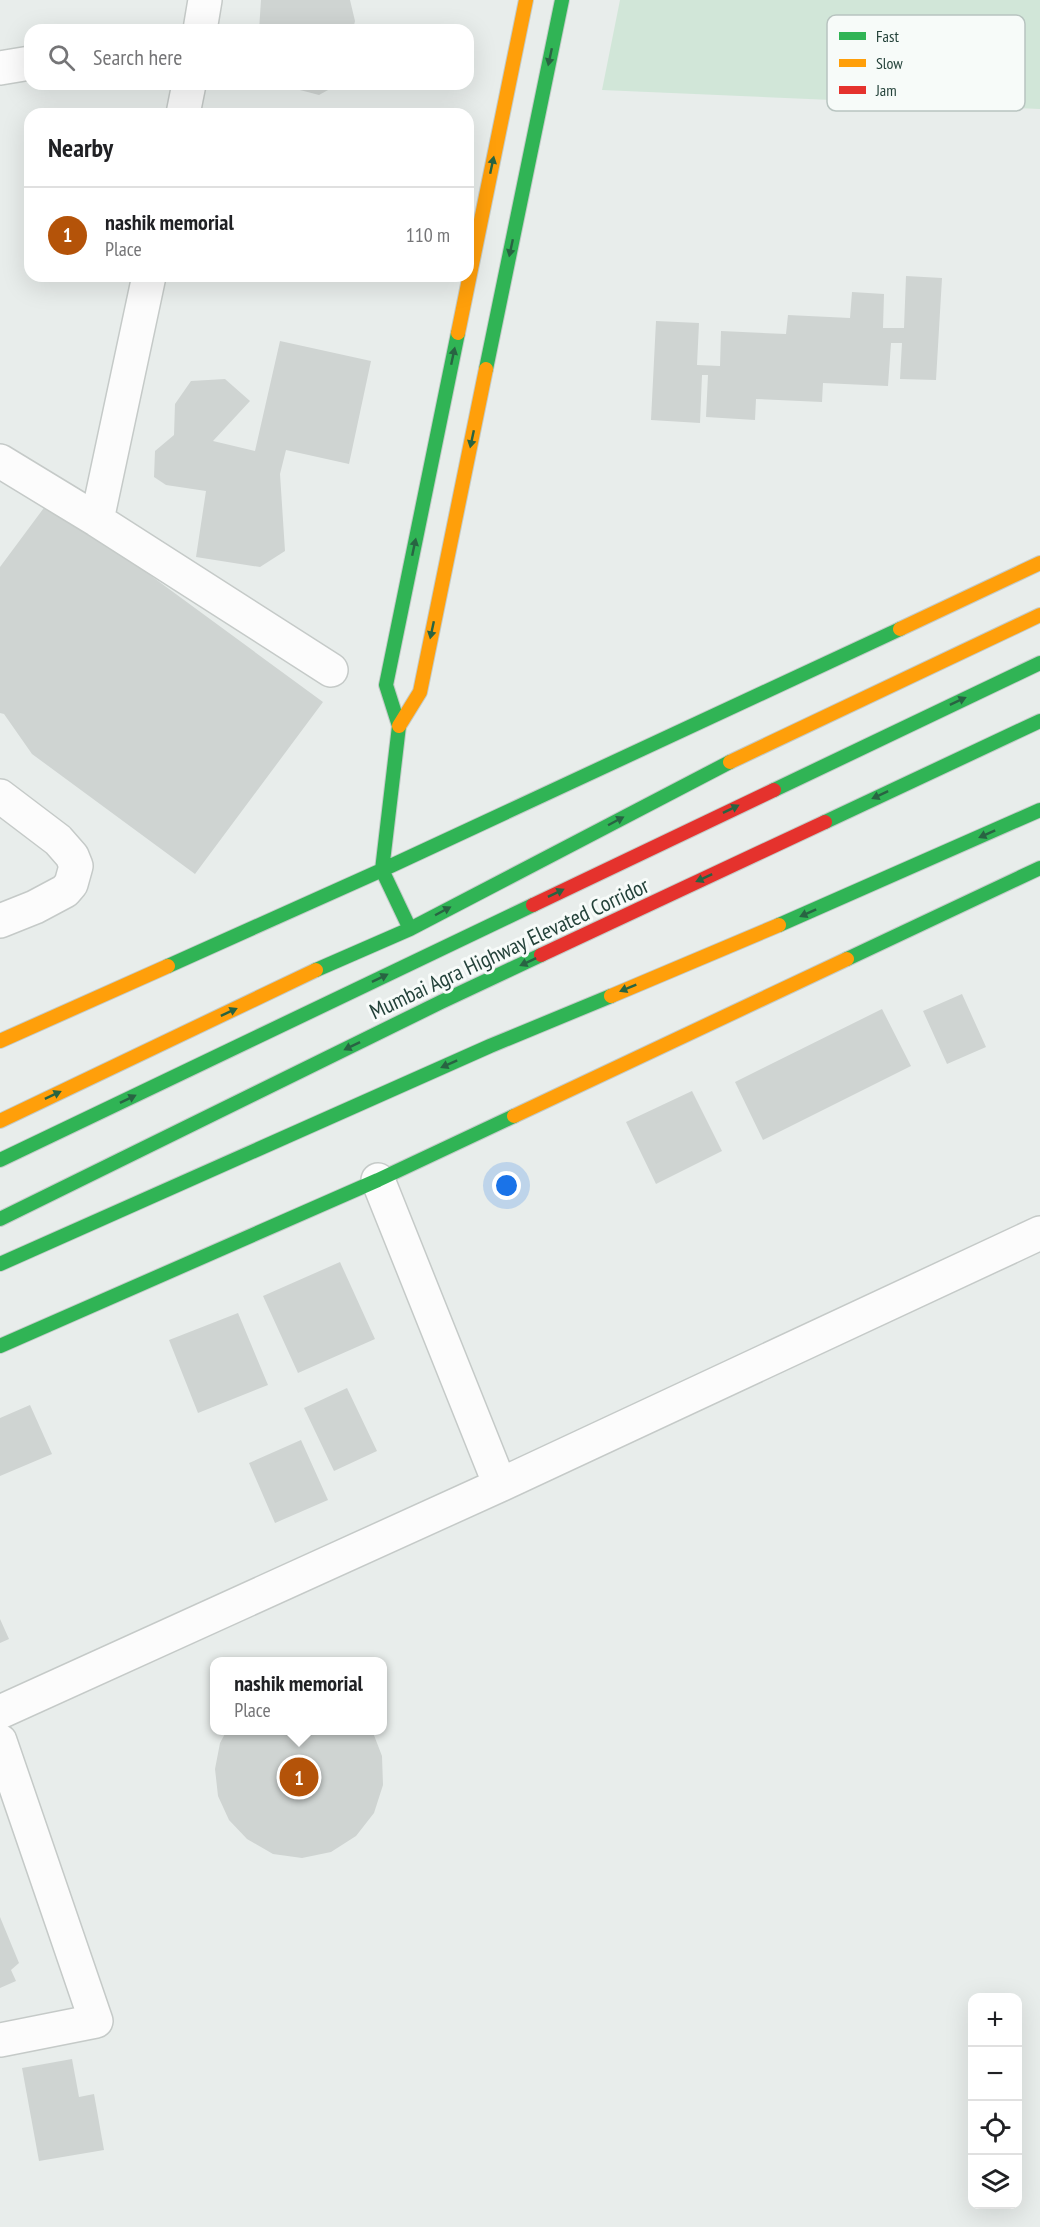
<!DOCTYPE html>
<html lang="en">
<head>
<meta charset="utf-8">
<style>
	body { margin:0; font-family:"PT Sans Narrow",sans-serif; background:#f2f2f2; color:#202124 }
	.controls { position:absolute; right:18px; bottom:18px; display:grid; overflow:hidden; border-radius:12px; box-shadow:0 6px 24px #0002 }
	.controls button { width:54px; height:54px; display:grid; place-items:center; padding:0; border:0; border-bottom:2px solid #e0e0e0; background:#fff; color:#202124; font:30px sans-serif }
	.you { position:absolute; left:507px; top:1186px; width:21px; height:21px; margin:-15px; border:4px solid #fff; border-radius:50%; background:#1a73e8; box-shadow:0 0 0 9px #1a73e833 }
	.badge { display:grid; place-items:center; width:39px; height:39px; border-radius:50%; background:#b45309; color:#fff; font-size:20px; font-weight:700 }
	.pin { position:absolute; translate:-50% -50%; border:3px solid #fff; box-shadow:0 2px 6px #0006 }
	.popup { position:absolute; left:210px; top:1657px; width:177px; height:78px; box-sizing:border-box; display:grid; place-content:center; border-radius:12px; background:#fff; filter:drop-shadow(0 2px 4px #0005); font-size:20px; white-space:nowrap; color:#757577 }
	.popup b { font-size:22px; color:#202124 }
	.popup::after { content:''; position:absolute; left:50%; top:100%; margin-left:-12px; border:12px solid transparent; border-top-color:#fff }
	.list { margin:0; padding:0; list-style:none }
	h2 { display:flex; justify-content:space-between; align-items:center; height:78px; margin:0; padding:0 24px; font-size:26px }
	h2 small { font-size:20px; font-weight:400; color:#757577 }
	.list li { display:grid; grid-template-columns:39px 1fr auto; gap:18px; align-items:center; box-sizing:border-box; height:96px; padding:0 24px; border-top:2px solid #e0e0e0 }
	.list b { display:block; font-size:22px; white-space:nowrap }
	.list p { margin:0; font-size:20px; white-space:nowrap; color:#757577 }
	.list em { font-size:20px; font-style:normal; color:#757577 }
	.icon { flex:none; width:33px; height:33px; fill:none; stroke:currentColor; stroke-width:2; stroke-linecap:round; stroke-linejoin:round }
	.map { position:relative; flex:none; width:1040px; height:2227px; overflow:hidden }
	.search { position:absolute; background:#fff; box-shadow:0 6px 24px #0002; left:24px; top:24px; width:450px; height:66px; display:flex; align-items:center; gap:15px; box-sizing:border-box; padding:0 21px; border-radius:18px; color:#757577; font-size:22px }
	.panel { position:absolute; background:#fff; box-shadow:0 6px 24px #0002; left:24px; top:108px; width:450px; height:174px; border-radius:18px }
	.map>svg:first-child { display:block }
	.green { fill:#d1e6d8 }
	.building { fill:#cfd4d2 }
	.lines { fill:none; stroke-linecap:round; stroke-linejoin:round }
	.street-casing { stroke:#c5cac8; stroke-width:36 }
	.fast-casing { stroke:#c3cbc8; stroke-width:16 }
	.slow-casing { stroke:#c3cbc8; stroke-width:16 }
	.jam-casing { stroke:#c3cbc8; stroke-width:16 }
	.street { stroke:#fcfcfc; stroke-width:33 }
	.fast { stroke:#30b455; stroke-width:14 }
	.slow { stroke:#ff9f0a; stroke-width:14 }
	.jam { stroke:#e5322d; stroke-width:14 }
	.oneway { fill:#286442 }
	.labels { text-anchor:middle; stroke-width:6; stroke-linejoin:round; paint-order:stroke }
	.street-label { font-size:22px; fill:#24423a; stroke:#f7fbf9 }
	.key { fill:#f7fbf9; stroke:#b8c4c0; stroke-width:1.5 }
	.key-label { font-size:16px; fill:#24423a }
</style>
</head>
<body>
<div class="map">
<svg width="1040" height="2227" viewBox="0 0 1040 2227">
	<rect width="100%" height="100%" fill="#e8edeb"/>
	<path class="green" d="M620,0h420v109l-438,-19z"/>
	<path class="building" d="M261,0h89l5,21 -2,9h-94z
		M277,84h62l-20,11z
		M906,276l36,2 -6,102 -36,-1 2,-36h-11l-3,43 -65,-3 -1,19 -66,-3 -1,21 -49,-3 2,-42h-6l-2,48 -49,-3 5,-99 43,2 -2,42 23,1 1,-35 65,3 2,-19 62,3 2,-26 32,2 -1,34h21z
		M280,341l91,20 -22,103 -63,-14 -6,24 5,77 -25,16 -64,-10 10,-66 -40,-6 -12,-8 1,-26 19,-16 1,-31 16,-23 34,-2 25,22 -37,40 42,10z
		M49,501l274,201 -128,172 -163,-120 -28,-40 -4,-1v-146z
		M962,994l24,53 -39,17 -24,-53z
		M882,1009l29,57 -148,74 -28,-58z
		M692,1091l30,60 -66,33 -30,-62z
		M340,1262l35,77 -77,34 -35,-77z
		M238,1313l30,72 -70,28 -29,-73z
		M347,1388l30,63 -43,20 -30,-63z
		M30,1405l22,49 -52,22v-58z
		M301,1440l27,60 -53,23 -26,-60z
		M0,1619l9,20 -9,4z
		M227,1730h145l10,26 1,29 -9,28 -18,23 -25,16 -29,6 -29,-4 -26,-15 -18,-19 -11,-24 -3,-27 5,-26z
		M0,1917l19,46 -8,7 5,11 -16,7z
		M72,2059l7,38 15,-3 10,56 -65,11 -17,-93z"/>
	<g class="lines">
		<defs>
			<path id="street" d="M200,30l5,-30
				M0,68l30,-5
				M183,114l6,-30
				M0,461l97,59 234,150
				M97,520l52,-244
				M0,796l58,44 14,16 4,10 -5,18 -6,7 -30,16 -35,14
				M378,1180l122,305
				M0,1712l500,-227 540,-252
				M0,1741l96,280 -96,19"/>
			<path id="fast" d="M486,369l76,-369
				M774,790l266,-127
				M825,822l215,-101
				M779,925l261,-115
				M410,929l-28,-59 17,-144 -13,-41 72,-352
				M847,959l193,-91
				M168,966l214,-96 518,-241
				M316,970l94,-41 320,-167
				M0,1160l533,-255
				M0,1219l441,-217 100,-47
				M0,1264l490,-218 121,-50
				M0,1346l378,-166 136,-64"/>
			<path id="slow" d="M458,333l68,-333
				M900,629l140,-66
				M399,726l21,-34 66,-323
				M730,762l310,-147
				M611,996l168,-71
				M0,1041l168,-75
				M514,1116l333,-157
				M0,1121l316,-151"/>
			<path id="jam" d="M533,905l241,-115
				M541,955l284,-133"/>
		</defs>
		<use href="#street" class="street-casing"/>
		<use href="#fast" class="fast-casing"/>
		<use href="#slow" class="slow-casing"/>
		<use href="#jam" class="jam-casing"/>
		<use href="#street" class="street"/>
		<use href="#fast" class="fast"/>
		<use href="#slow" class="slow"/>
		<use href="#jam" class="jam"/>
	</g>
	<defs><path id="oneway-solid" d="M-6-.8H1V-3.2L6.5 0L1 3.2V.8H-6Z" transform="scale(1.5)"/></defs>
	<g class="oneway">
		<use href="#oneway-solid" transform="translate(550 57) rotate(102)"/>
		<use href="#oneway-solid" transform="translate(492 165) rotate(-78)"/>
		<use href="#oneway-solid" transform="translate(511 248) rotate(102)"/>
		<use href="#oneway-solid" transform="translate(453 356) rotate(-78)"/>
		<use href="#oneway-solid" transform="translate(472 439) rotate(102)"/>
		<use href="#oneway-solid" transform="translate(414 547) rotate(-78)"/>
		<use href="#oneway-solid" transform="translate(432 630) rotate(102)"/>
		<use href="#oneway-solid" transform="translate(958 701) rotate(-25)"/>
		<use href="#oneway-solid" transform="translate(880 795) rotate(155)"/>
		<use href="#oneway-solid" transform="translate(731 809) rotate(-26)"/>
		<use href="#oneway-solid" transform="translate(616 821) rotate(-28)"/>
		<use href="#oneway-solid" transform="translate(987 834) rotate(156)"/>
		<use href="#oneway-solid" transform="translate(704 878) rotate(155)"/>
		<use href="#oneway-solid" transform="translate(556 893) rotate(-26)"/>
		<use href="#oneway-solid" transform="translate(443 911) rotate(-28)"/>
		<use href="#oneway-solid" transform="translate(808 913) rotate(156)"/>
		<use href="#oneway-solid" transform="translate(528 962) rotate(155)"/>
		<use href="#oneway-solid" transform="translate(380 978) rotate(-26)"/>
		<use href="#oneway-solid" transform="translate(628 988) rotate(158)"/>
		<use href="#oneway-solid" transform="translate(229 1012) rotate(-25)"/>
		<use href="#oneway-solid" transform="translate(352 1046) rotate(154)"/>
		<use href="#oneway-solid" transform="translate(449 1064) rotate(156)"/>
		<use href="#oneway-solid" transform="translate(53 1095) rotate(-25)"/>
		<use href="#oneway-solid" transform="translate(128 1099) rotate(-26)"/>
	</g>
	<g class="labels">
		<g class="street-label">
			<text transform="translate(509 948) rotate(-25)" y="8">Mumbai Agra Highway Elevated Corridor</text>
		</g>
	</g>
	<rect x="827" y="15" width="198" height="96" rx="9" class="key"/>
	<rect x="839" y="32" width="27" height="8" fill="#30b455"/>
	<rect x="839" y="59" width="27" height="8" fill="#ff9f0a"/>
	<rect x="839" y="86" width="27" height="8" fill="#e5322d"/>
	<g class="key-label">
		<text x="876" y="42">Fast</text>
		<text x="876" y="69">Slow</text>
		<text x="876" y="96">Jam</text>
	</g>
</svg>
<div class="controls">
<button>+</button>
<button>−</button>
<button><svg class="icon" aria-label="locate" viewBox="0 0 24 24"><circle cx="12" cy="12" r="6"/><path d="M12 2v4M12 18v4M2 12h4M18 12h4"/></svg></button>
<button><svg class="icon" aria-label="layers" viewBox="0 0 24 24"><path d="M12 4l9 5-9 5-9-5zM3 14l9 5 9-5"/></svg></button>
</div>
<div class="you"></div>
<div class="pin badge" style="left:299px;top:1777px">1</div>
<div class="popup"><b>nashik memorial</b>Place</div>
<div class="search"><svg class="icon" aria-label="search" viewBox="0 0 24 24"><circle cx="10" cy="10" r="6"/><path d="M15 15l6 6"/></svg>Search here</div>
<section class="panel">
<h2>Nearby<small></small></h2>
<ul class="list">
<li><span class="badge">1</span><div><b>nashik memorial</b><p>Place</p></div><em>110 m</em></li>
</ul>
</section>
</div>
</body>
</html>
